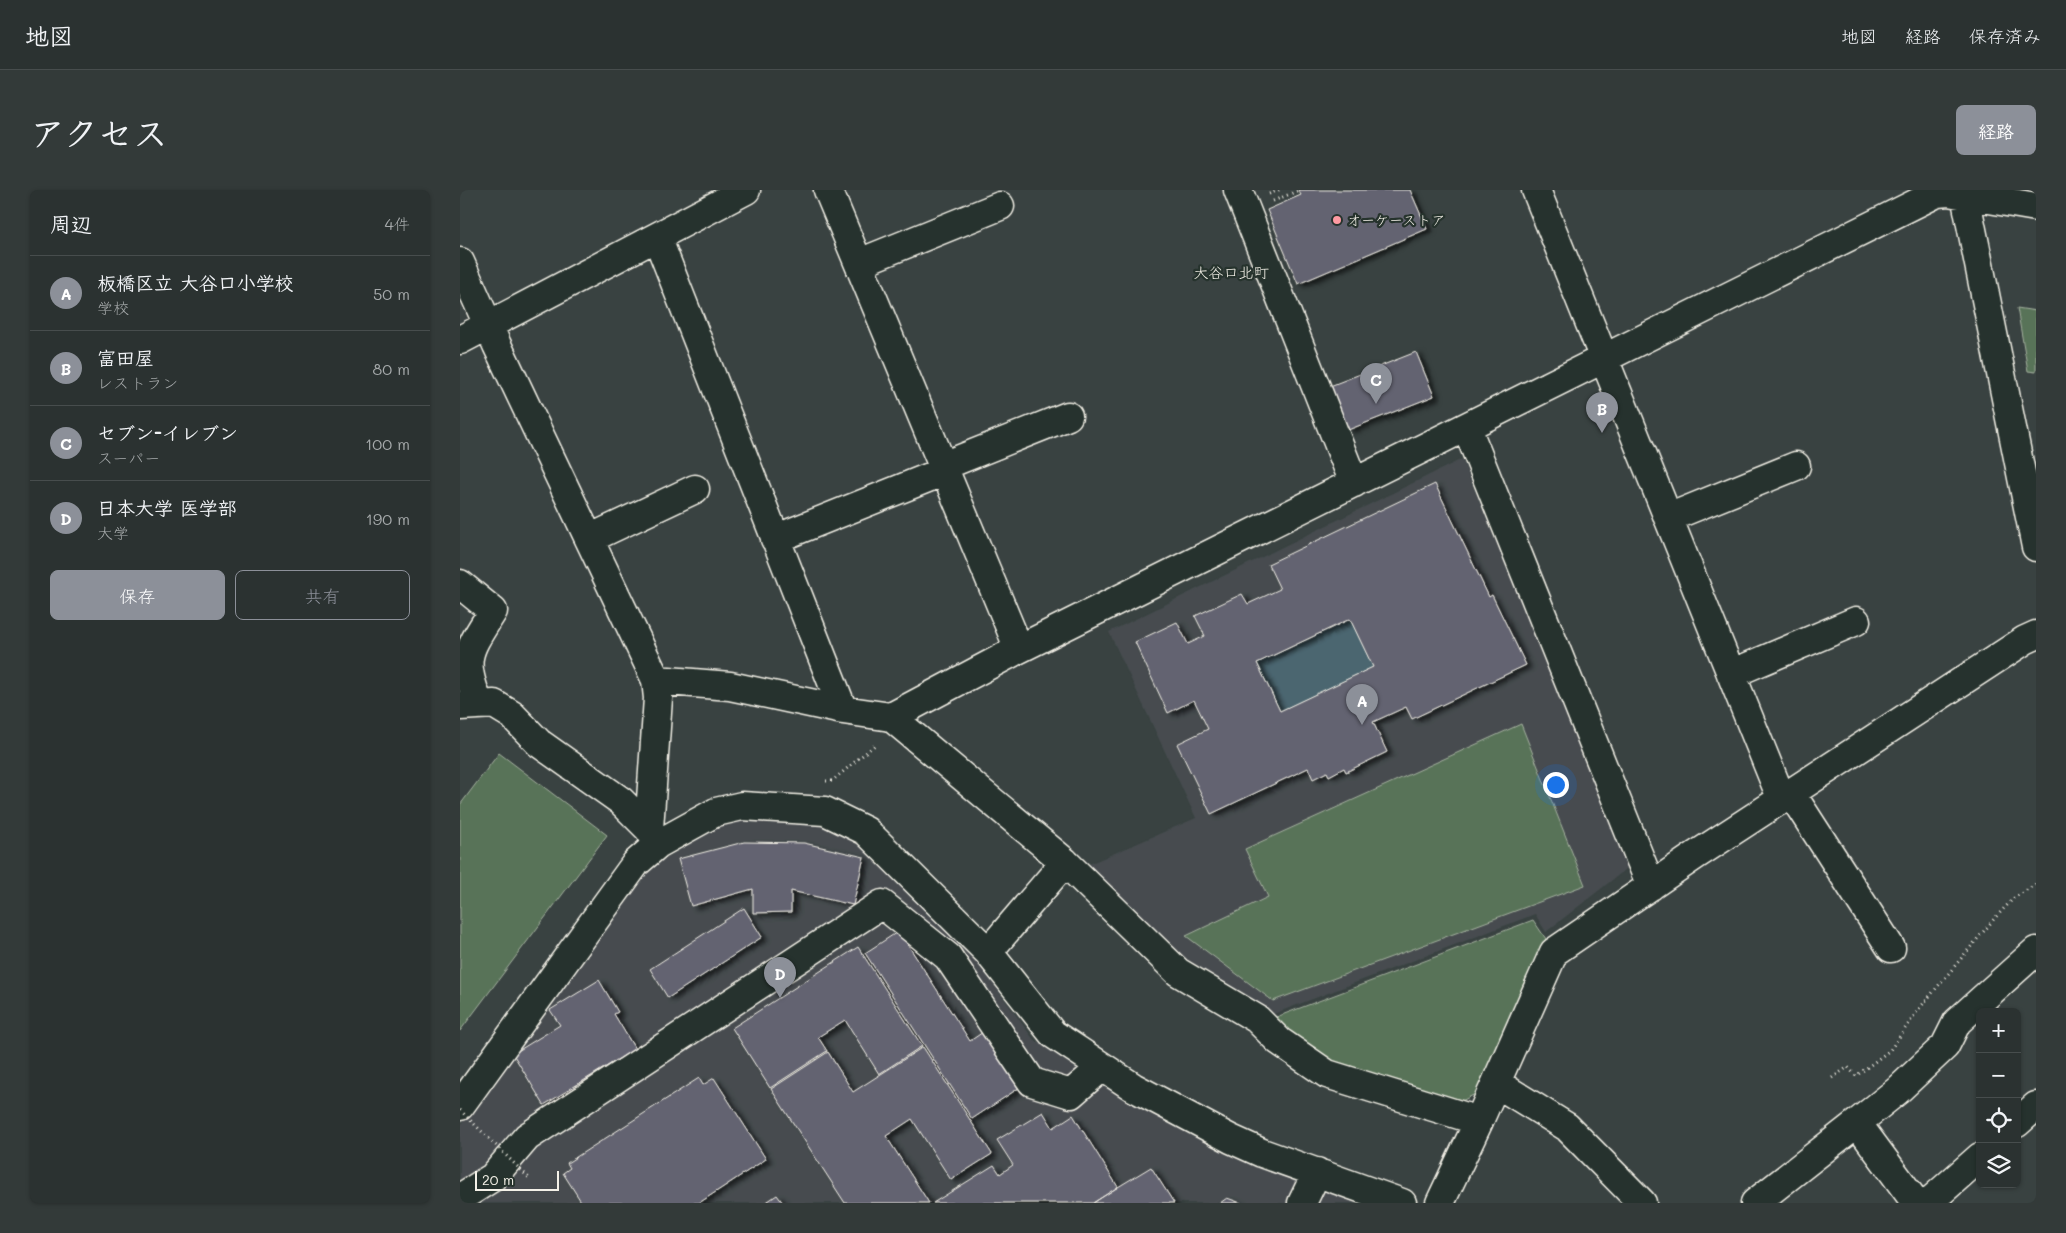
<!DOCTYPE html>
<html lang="ja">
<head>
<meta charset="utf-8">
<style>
	body { margin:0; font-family:Mali,"Klee One",sans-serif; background:#333a39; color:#f1f3f6 }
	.controls { position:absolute; right:15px; bottom:15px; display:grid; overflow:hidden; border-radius:8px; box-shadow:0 1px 4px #0004 }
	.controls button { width:45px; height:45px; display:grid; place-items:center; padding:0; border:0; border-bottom:1px solid #474d4d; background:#2b3231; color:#f1f3f6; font:25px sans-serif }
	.scale { position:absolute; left:15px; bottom:12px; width:84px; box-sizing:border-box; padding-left:5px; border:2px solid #f4f1e8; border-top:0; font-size:14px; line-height:18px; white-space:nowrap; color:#f4f1e8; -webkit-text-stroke:4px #26332d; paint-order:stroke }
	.you { position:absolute; left:1095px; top:594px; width:18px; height:18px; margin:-12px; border:4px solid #fff; border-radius:50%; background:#1a73e8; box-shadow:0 0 0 8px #1a73e833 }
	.badge { display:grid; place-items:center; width:32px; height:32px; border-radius:50%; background:#8c9099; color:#fff; font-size:16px; font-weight:700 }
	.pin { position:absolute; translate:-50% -41px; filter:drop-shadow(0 1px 2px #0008) }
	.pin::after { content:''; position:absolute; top:26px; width:18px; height:15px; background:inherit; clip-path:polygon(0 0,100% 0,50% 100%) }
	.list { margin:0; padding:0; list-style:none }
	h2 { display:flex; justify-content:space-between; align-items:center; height:65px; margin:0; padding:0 20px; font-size:21px }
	h2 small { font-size:16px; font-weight:400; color:#a6aaab }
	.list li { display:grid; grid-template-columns:32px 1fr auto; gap:15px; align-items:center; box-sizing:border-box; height:75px; padding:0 20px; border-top:1px solid #474d4d }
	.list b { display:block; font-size:19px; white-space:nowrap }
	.list p { margin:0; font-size:16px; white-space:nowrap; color:#a6aaab }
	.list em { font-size:16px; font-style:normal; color:#a6aaab }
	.actions { display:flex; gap:10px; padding:15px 20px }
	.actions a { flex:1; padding:11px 0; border:1px solid #8c9099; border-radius:8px; text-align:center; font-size:18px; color:#8c9099 }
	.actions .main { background:#8c9099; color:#fff }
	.icon { flex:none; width:28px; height:28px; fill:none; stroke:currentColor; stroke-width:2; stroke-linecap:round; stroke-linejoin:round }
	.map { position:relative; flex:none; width:1576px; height:1013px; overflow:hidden; border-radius:8px }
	header { display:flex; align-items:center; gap:30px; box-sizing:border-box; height:70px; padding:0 25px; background:#2b3231; border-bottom:1px solid #474d4d }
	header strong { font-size:24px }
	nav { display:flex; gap:28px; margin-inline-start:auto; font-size:18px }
	.intro { display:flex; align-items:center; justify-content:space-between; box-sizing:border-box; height:120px; padding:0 30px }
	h1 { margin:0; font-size:35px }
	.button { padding:12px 22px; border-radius:8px; background:#8c9099; color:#fff; font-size:18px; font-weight:700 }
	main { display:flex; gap:30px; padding:0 30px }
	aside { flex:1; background:#2b3231; border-radius:8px; box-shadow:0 1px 4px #0004 }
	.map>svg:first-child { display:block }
	.built { fill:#464c4f }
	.green { fill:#587359; stroke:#a6b2a0 }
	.water { fill:#4b6670; stroke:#8f9ea0 }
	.building { fill:#646471; stroke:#f4f1e8; fill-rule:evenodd; filter:url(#shadow) }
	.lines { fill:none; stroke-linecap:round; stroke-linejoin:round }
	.minor-casing { stroke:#f4f1e8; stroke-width:31 }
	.path { stroke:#f4f1e8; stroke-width:3; stroke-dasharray:1 4; stroke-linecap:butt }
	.minor { stroke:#26332d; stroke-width:28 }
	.path-bridge { stroke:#f4f1e8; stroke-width:3; stroke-dasharray:1 4; stroke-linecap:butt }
	.poi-dot { fill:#ff9aa2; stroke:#26332d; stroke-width:2 }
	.labels { text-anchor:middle; stroke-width:4.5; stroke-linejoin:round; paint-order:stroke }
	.poi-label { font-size:14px; fill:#f4f1e8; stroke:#26332d; text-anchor:start }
	.neighbourhood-label { font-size:15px; fill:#f4f1e8; stroke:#26332d }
</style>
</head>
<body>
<header>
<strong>地図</strong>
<nav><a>地図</a><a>経路</a><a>保存済み</a></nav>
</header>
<div class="intro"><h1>アクセス</h1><a class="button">経路</a></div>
<main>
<aside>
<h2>周辺<small>4件</small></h2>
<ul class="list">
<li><span class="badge">A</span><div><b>板橋区立 大谷口小学校</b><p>学校</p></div><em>50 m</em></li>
<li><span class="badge">B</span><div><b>富田屋</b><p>レストラン</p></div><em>80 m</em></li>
<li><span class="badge">C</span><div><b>セブン-イレブン</b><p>スーパー</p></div><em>100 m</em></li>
<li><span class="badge">D</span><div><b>日本大学 医学部</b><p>大学</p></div><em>190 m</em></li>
</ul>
<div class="actions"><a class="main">保存</a><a>共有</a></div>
</aside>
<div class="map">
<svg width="1576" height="1013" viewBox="0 0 1576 1013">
	<defs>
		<filter id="shadow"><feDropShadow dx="5.5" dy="3" stdDeviation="2.5" flood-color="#0009"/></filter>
	</defs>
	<rect width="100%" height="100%" fill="#394241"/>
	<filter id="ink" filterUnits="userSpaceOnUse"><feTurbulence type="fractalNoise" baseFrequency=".02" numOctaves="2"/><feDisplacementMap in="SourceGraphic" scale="10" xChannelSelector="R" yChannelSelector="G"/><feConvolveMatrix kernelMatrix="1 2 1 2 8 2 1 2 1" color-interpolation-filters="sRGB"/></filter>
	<g filter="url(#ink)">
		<path class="built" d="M1002,269l168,407 -84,66 -11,-18 -267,102 -86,-52 -95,-99 109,-47 -87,-186z
			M286,629l74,6 57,27 96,104 61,84 201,111 60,29 65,23h-900v-77l7,-12 185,-247 66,-41z"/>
		<path class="green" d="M1557,118l19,3v61l-8,-1z
			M1061,534l64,161 -312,116 -87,-65 82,-39 -23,-48z
			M39,563l108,82 -147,196v-226z
			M1073,730l13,19 -67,153 -21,11 -124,-36 -37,-22 -10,-17 -16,-9z"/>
		<path class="water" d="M890,429l23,48 -93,44 -23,-48z"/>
		<path class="building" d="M838,0h112l17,39 -129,55 -31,-74 34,-15z
			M956,162l18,44 -86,34 -18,-44z
			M975,294l54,113 3,-2 34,70 -114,54 -6,-12 -33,15 14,30 -41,20 -2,-4 -15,8 -2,-4 -14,7 -5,-11 -97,46 -34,-70 31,-15 -14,-29 -26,13 -33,-71 42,-20 11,22 17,-8 -10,-20 47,-22 6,10 32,-15 -12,-25zM890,429l23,48 -93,44 -23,-48z
			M284,652l60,1 60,14 -11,48 -62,-14v21l-38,1v-24l-62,17 -13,-47z
			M284,718l18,29 -94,61 -18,-29z
			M439,741l71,110 19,-13 36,56 -53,35 -107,-166z
			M398,757l64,99 -43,28 -34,-54 -27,17 9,14 -57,37 -38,-60z
			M139,790l19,32 -4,2 21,35 -91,56 -31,-51 47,-29 -10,-15z
			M463,857l69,107 -41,26 -39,-61 -26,17 43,67h-84l-74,-114 57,-37 25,40z
			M239,888l4,7 11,-7 52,81 -67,44h-117l-19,-30 7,-5 -3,-5z
			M583,922l10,16 20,-13 45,72 -25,16h-160l61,-38 6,9 13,-9 -16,-25z
			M691,977l23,36h-81l25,-16z
			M317,1005l6,8h-18z
			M767,1008l14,5h-21z"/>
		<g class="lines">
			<defs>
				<path id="minor" d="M368,0l191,459
					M778,0l116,293
					M1076,0l246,610
					M1504,0l72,357
					M197,47l186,473
					M0,72l37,83 159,335 2,18 -9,131 9,15 -22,19 -176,243
					M399,73l141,-57
					M0,150l286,-150
					M1007,238l184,458
					M483,276l125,-50
					M1208,328l128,-52
					M129,349l106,-50
					M315,349l170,-68
					M0,394l33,27c-25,40 -33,46 -14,93
					M1271,484l125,-53
					M196,490l74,6 113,24 48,7 174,145 113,110 79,47 22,22 48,33 152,47
					M0,516l34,-2 18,11 27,28 82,58 28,28
					M431,527l128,-68 918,-456 11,-1 88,15
					M1331,603l100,155
					M198,654l58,-32 26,-6 83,5 41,20 122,121 65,82 80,53 98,52 31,14 140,50
					M528,762l77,-90
					M1036,893l71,44 75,76
					M1397,933l40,-32 48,-45 12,-24 79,-71
					M1557,933l19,-17
					M0,1008l33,-21 34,-40 355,-233 66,53 84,125 39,12 31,-27
					M842,1013l15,-31
					M980,1013l39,-82 75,-169 142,-97 329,-215 11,-5
					M1295,1013l102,-80 59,80
					M1468,1013l52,-46"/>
			</defs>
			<use href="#minor" class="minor-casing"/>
			<path class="path" d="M809,4l10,-4
				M813,11l27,-11
				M366,591h6l44,-37
				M1372,888l16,-11 8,9 34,-26 29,-41 75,-90 20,-21 22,-14"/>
			<use href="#minor" class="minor"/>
			<path class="path-bridge" d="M0,920l69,68"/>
		</g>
	</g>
	<circle class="poi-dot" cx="877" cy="30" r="5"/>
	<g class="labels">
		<g class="poi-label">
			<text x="887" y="35">オーケーストア</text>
		</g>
		<g class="neighbourhood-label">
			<text x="771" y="88">大谷口北町</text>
		</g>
	</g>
</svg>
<div class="controls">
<button>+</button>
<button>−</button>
<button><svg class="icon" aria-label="locate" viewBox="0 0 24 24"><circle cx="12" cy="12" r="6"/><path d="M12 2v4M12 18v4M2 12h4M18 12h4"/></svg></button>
<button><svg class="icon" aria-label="layers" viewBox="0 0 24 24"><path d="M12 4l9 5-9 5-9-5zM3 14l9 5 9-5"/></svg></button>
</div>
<div class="scale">20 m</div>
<div class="you"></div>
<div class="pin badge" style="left:902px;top:535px">A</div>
<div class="pin badge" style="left:1142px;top:243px">B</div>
<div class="pin badge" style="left:916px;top:214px">C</div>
<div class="pin badge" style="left:320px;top:808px">D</div>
</div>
</main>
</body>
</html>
